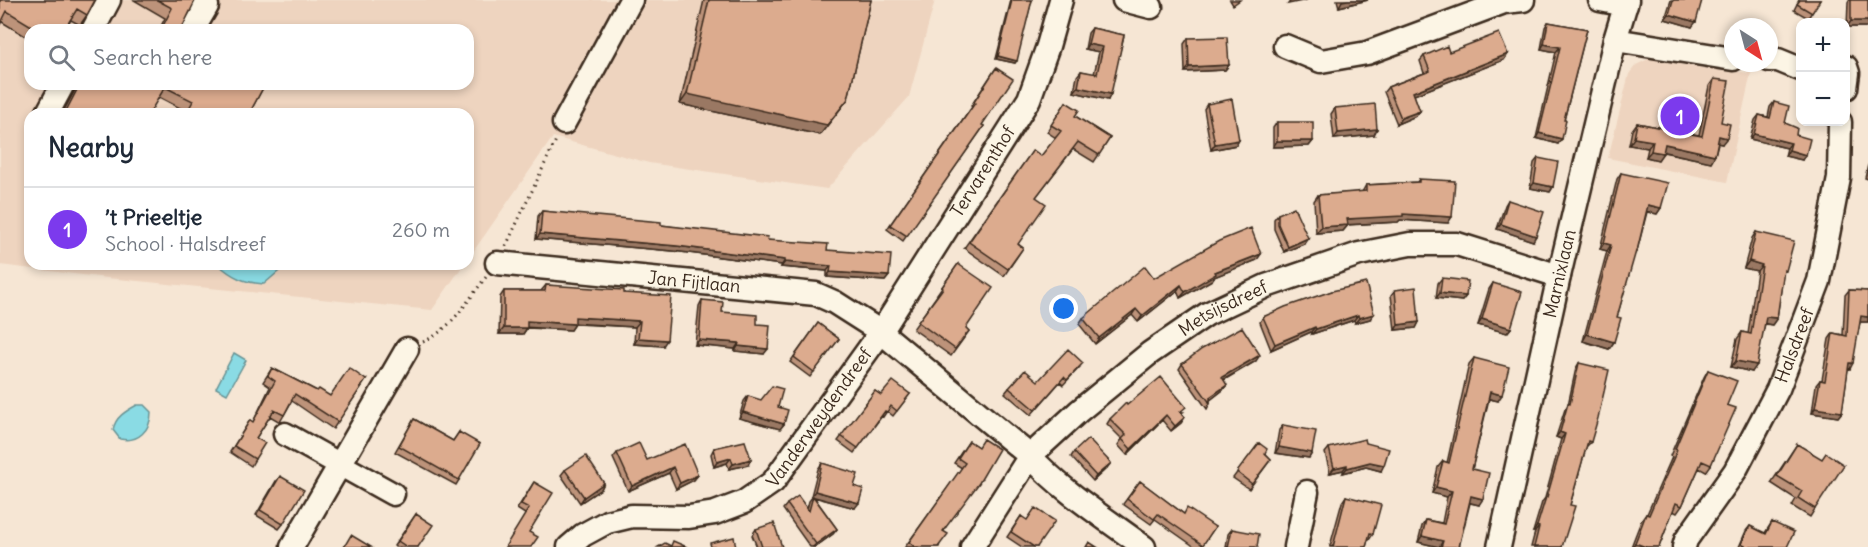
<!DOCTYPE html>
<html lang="en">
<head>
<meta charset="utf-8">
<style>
	body { margin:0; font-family:Delius,sans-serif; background:#f2f2f3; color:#1f2937 }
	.controls { position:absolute; right:18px; top:18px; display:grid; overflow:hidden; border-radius:12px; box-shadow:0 3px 9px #0003 }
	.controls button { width:54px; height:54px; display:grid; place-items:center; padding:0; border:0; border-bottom:2px solid #e0e1e3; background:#fff; color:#1f2937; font:30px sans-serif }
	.compass { position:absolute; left:1724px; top:18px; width:54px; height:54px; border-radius:50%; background:#fff; box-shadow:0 3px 9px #0003; rotate:144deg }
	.you { position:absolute; left:1064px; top:309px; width:21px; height:21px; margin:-15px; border:4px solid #fff; border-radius:50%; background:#1a73e8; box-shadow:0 0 0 9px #1a73e833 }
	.badge { display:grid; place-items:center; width:39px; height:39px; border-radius:50%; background:#7c3aed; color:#fff; font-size:20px; font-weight:700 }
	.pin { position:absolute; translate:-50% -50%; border:3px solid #fff; box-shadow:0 2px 6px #0006 }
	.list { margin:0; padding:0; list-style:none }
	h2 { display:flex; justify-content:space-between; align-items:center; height:78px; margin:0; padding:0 24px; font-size:26px }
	h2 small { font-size:20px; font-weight:400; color:#747a83 }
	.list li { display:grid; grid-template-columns:39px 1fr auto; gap:18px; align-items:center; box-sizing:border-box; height:84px; padding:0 24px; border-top:2px solid #e0e1e3 }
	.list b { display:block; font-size:22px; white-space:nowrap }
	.list p { margin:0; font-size:20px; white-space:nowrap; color:#747a83 }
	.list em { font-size:20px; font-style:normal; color:#747a83 }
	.icon { flex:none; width:33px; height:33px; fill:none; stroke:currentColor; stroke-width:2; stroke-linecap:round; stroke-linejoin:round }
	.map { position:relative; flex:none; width:1868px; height:547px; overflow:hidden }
	.search { position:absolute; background:#fff; box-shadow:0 3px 9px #0003; left:24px; top:24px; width:450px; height:66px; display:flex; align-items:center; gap:15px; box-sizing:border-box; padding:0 21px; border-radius:18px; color:#747a83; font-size:22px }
	.panel { position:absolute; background:#fff; box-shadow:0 3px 9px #0003; left:24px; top:108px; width:450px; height:162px; border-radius:18px }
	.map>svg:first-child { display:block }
	.built { fill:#eed4bf; fill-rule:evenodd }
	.water { fill:#8adbe4; stroke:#6a9495; stroke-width:1.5 }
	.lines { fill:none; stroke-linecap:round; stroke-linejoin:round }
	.minor-casing { stroke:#3b2a1e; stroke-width:27 }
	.path { stroke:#3b2a1e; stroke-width:3; stroke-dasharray:1.5 4.5; stroke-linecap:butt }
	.minor { stroke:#fcf5e5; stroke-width:22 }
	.wall { fill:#bd937a; stroke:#3b2a1e; stroke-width:1.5 }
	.shaded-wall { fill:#9a7863; stroke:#3b2a1e; stroke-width:1.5 }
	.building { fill:#dcab8e; stroke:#3b2a1e; stroke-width:1.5 }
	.labels { text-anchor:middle; stroke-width:4.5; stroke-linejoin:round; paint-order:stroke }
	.street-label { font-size:18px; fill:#3b2a1e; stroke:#fcf5e5 }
</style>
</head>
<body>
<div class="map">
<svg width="1868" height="547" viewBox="0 0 1868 547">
	<rect width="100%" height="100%" fill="#f6e6d4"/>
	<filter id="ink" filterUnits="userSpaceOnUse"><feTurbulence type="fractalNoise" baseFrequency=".0167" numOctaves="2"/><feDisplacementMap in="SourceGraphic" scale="12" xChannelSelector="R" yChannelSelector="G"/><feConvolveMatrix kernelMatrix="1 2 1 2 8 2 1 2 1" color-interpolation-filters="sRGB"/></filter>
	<g filter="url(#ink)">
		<path class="built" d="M0,0h935l-26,97 -82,92 -178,-26 -96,-26 -85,122v-145h-438v150h434l-32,46 -325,-32 -107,-13zM30,30h438v54h-438z
			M1650,58l44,9 57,6 -24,109 -119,-24 21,-84 7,-9z"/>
		<path class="water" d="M218,264h63l-2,7 -15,13c-19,-1 -32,-7 -46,-20z
			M234,353l12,7 -19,34 -11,-6z
			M137,405h7l7,7c0,18 -13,31 -31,27l-7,-9c2,-13 13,-19 24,-25z"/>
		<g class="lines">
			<defs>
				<g id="minor">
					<path d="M1124,0l27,7"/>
					<path d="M1600,0l26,5"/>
					<path d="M93,30l16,-30"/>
					<path d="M193,30l14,-24 -11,-6"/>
					<path d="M1615,40l118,19"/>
					<path d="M1285,46l36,15 46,-8 137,-51 19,-2"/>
					<path d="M1769,60h9l22,9"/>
					<path d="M1846,67l2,6 -2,15"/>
					<path d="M47,114l16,-30"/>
					<path d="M564,123l67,-123"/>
					<path id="s1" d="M497,263l319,31 18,8 47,30 148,-233 19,-53 13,-46"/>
					<path d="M285,434l108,60"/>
					<path d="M292,547l115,-198"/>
					<path id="s2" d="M569,547l14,-12 24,-13 25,-6 57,1 26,-4 29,-11 29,-20 108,-150 149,124c33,36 75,62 114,91"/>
					<path id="s3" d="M972,547l58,-91 49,-45 71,-58 57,-39 59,-28 93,-32 51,-10h47l102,32"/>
					<path d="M1296,547l11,-55"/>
					<path id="s4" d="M1499,547l60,-271 56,-236 12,-40"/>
					<path id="s5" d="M1684,547l2,-7 49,-69 43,-82 41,-108 20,-103 1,-56"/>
				</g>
			</defs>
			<use href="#minor" class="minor-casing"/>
			<path class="path" d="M506,246l51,-108
				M423,342c28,-12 45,-42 63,-65"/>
			<use href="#minor" class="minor"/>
		</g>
		<path class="wall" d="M0,0h95l-8,15 -7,10 -9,-5 -7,10h-34v9l-28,-17z
			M134,0h60l-13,30h-22l6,-12z
			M704,0h167l-23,99 -28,36 -140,-31z
			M1011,0h21l-17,63 -19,-4z
			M1230,0h10l-7,5z
			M1337,0h31l-29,7z
			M1671,0h31l-10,27 -27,-8z
			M1799,0h21l-12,18 -14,-8z
			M1849,0h19v27h-21l1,-25z
			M1548,22l39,7 -29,115 -22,-6 20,-86 -15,-3 4,-22z
			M1092,28l32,7 -16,65 -34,-8 3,-16 4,-5 13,3 5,-22 -14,-3 3,-16z
			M1188,38l41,27 -4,5 -40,2 -1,-28z
			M1449,52l59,2 -4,6 -90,35 6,16 -4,5 -19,8 -13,-32 4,-5 36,-14 -4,-12 4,-5z
			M996,68l-14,57 2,1 -81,115 -16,-12 85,-122 -1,-1z
			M1714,79l7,43 1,22 -4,-1 -3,12 -4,7 -48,-10 -5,8 -12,-3 2,-9 -19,-3 3,-15 5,-7 62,12 10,-49z
			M75,84h190l-16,30h-64l1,-3 -27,-14 -97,17 13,-24z
			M1066,102l9,14 35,22 -16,24 -21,-13 -37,48 -18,47 5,4 -19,28 -40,-28 69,-98 8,6 15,-18 -9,-6z
			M1774,102l11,21 11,12 6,25 -17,-4 2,-8 -37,-9 5,-19 4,-5 9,2 2,-10z
			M1207,104l32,36 -3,5 -25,5 -7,-41z
			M1335,108l39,27 -40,4 -3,-25z
			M1277,122l36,19 -4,5 -36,1v-19z
			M1538,158l15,29 -3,5 -20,-4 4,-25z
			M1868,165v14l-3,-1z
			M1621,173l40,35 -4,6 -10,-2 -10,39 -3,4 -17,62 -3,25 -5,7 -26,-8 24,-90 -7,-2 17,-70z
			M1419,179l29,44 -48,-3 -2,2 -50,3 -5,6 -27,2 -2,-32 4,-6 44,-3 4,-7 51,-3z
			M1508,200l25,41 -36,-12 8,-24z
			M542,211l119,14 106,15 60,10 62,26 -4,5 -58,-4v-6l-46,-4 1,-2 -109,-14 -137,-12 2,-23z
			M1278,214l26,30 -20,8 -10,-23v-10z
			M1756,232l27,43 -6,43 -5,7 -7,-1 -13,48 -21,-5 6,-28 5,-7 6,2 9,-63 -13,-3 8,-30z
			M1257,260l-43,17 -2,3 -32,18 -3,-7 -39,31 -6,-7 -37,29 -16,-20 4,-6 71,-40z
			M958,264l8,64 3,3 -18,25 -38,-27 25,-35h-1z
			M1442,278l24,18 -4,5 -26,-3 2,-15z
			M1493,283l18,45 -4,5 -29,-8 11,-36z
			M546,285l78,8 39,53 -29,-2 1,-17 -60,-3 -4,6 -44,-2 -4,6h-24l1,-37 4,-6h37z
			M1395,290l24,32 -3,6 -21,2 -4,-35z
			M1849,290l19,1v31h-8l-10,47 -2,-1 -6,44 -4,5 -26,-4 4,-28 4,-5h2l7,-41 4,-6 10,2 2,-40z
			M1332,291l38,28 -15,4 -1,-3 -42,14 -1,-2 -40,18 -11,-28 3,-5z
			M702,300l20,12 35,12 7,30 -29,-3v-2l-40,-4 4,-39z
			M818,323l21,16 -29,38 -20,-15z
			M1474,358l24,43 -9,-2 -17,70 7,36 -9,-2 -11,44h-21l-20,-5 4,-16 4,-6 16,3 5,-26 -15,-4 6,-26 5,-6 4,2 22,-99z
			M1256,361l-32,19 -1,10 -13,10v3l-3,6 -28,-40 3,-5z
			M1579,363l12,79 -5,5 -16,58 -8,42h-31l4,-15h-2l9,-30 3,-4 16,-59 -5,-2 9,-28 3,-4 8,-37z
			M272,368l45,23 13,5 36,-16 -33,49 -41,-28 -12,21 -10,-6 -14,22 -1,21 -4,7 -21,-14 20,-32 3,2 17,-35 -7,-5z
			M1079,368l-16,17 -3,-3 -29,33 -26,-22 4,-5 29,-7z
			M1708,370l19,35 -16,60 -5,7 -7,-4 -17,38 -5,7 -4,-2 -14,36h-28l10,-26 5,-7h1l25,-57 -2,-1 34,-79z
			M875,391l6,4 29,-1 -17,22 -6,-5 -4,6 -1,-1 -28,37 -16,-12z
			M748,396l30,11 6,17 -4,5 -41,-11 5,-17z
			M1127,405l56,7 -2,1 4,4 -4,6 -10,8 -9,-11 -35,35 -9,-10 4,-6 -15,-15 3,-5z
			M414,419l39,22 6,-9v48l-3,5 -61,-33z
			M1283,425l29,28 -3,5 -34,-5 4,-23z
			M969,441l9,6 -34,84 -5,16h-34l57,-79 -8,-5z
			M1259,443l6,10 6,6 -22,30 -16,-11z
			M1366,443l15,28 -15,-4 -23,6v-3l-13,3 -5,-20 4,-5z
			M1797,444l18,65 -5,8 -18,-11 4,-7 -25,-16z
			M714,448l34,17 -19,4 -2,-6 -13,4 -3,-13z
			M1074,452l33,16 -14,13 -22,-24z
			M617,453l81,22 -4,5 -18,9 -7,-16 -41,18 -15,-33z
			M822,463l32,23 1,22 -41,-11 23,32 -4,5 -18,13h-5l-27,-38 4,-5 20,5 2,-8 4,-5h-2l7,-27z
			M565,470l39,13 -3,6 -21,14 -19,-28z
			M276,481l7,43 -4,5 -23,-14z
			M1140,481l44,33 31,13 -14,20h-6l-40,-28 -4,5 -28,-20z
			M534,482l-5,50 -4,-18 -8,-5z
			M1346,496l27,38 -4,6 -1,-1 -2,8 -36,-1 12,-44z
			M416,514l2,33h-23l-1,-1z
			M1021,516l16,31h-15l-15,-10z
			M1772,522l15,25h-48l7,-16 4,-5 15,7z
			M756,529l26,18h-25l-5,-12z
			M1232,529l25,18h-31l2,-13z"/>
		<path class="shaded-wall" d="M1291,0h16l-19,4z
			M1348,0h20l-29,7 3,-6z
			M1669,14l27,8 -4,5 -27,-8z
			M1851,21h17v6h-21z
			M1088,44l15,3 -4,5 -14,-3z
			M1544,44l16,3 -4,5 -15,-3z
			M1508,54l-4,6 -95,37 4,-5z
			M998,56l19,5 -2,2 -19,-4z
			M1229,65l-4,5 -40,2 4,-5z
			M1078,87l33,7 -3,6 -34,-8z
			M687,94l161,5 -28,36 -140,-31z
			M1420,111l-4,5 -19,8 4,-6z
			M1377,129l-3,6 -40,4 4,-6z
			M1539,133l23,6 -4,5 -22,-6z
			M1754,134l37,9 -4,5 -37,-9z
			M1719,136l8,2 -5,6 -7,-1z
			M1634,138l19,3 -5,7 -19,-3z
			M1239,140l-3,5 -25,5 4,-6z
			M1277,141h36l-4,5 -36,1z
			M1665,144l50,11 -4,7 -51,-11z
			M1789,150l17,5 -4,5 -17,-4z
			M1651,151l12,2 -5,7 -12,-3z
			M1534,183l19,4 -3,5 -20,-4z
			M1648,205l13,3 -4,6 -13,-3z
			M1403,214l49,3 -4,6 -48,-3 -2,2 -55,3 4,-6z
			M1501,224l35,12 -3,5 -36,-12z
			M1348,225l-5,6 -27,2 5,-6z
			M540,234l137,12 108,14 -3,5 -109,-14 -137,-12z
			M1308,238l-4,6 -20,8 4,-5z
			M1604,243l7,2 -4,6 -7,-2z
			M1261,254l-4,6 -43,17 -2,3 -32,18 5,-6 30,-20z
			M1749,261l13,4 -5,6 -13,-3z
			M785,262l46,4 -4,5 -46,-4z
			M830,272l59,4 -4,5 -58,-4z
			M1181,285l-4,6 -39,31 4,-6z
			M1440,293l26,3 -4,5 -26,-3z
			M1136,309l-4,6 -37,29 4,-6z
			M1374,314l-4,5 -15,4 4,-5z
			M1358,315l-4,5 -42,14 4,-5z
			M1861,316l7,1v5h-11z
			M575,317l65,4 -5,6 -64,-4z
			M1766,317l11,1 -5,7 -10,-2z
			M1482,319l29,9 -4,5 -29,-8z
			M527,321l48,3 -4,6 -48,-3z
			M1419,322l-3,6 -21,2 3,-5z
			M1315,327l-4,5 -40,18 4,-6z
			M504,328h23l-4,6h-24z
			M1587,334l27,8 -5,7 -26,-8z
			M638,338l29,2 -4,6 -29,-2z
			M699,340l40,3 -4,6 -40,-4z
			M738,346l30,3 -4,5 -29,-3z
			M1260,355l-4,6 -38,22 4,-6z
			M1736,361l21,4 -5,7 -21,-5z
			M1849,363h4l-3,6 -4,-1z
			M1227,385l-4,5 -14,11 1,-4z
			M1490,392l12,3 -4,6 -12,-3z
			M1815,408l27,4 -4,5 -26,-4z
			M743,412l41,12 -4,5 -41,-11z
			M1166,415l-4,5 -35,35 4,-6z
			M1185,417l-4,6 -10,8 4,-5z
			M1560,432l5,2 -4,5 -5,-2z
			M1279,447l33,6 -3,5 -34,-5z
			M731,458l-4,5 -13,4 3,-5z
			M751,459l-3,6 -19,4 4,-5z
			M1370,462l14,3 -3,6 -15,-4 -23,6 4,-5z
			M1111,463l-4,5 -14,13 3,-5z
			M1347,465l-4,5 -13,3 4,-5z
			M673,467l-4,6 -41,18 4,-5z
			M698,475l-4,5 -18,9 4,-6z
			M604,483l-3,6 -21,14 4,-6z
			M1436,487l16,4 -5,6 -15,-4z
			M815,491l44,12 -4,5 -44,-12z
			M1471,496l12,3 -4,6 -12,-3z
			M1537,526l2,1 -4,5h-2z
			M837,529l-4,5 -18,13h-2l3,-3z
			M1422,536l21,5 -4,6 -21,-5z
			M1635,543l11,4h-14z"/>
		<path class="building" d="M0,0h95l-8,15 -10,-6 -13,21h-26l-31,-19 -7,14z
			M157,0h37l1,1 -14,29h-20l11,-22z
			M709,0h162l-23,99 -21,26 -140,-31z
			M1012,0h20l-15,61 -19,-5z
			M1673,0h29l-6,22 -27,-8z
			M1800,0h20l-8,13 -15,-9z
			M1851,0h17v21h-17z
			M1548,22l39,7 -23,91h2l-4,19 -23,-6 21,-86 -16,-3z
			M1092,28l32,7 -13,59 -33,-7 3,-16 16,3 6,-27 -15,-3z
			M1499,33l9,21 -95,38 7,19 -19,7 -13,-31 42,-16 -6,-15 23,-10 2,6z
			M1227,37l2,28 -40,2 -1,-29z
			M996,68l17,11 -31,46 2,1 -77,110 -17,-11 85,-122 -1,-1z
			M1714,79l15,2 -8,41 9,2 -3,14 -8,-2 -4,19 -50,-11 -2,9 -12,-2 2,-10 -19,-3 3,-15 65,13z
			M80,84h185l-16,30h-63l7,-13 -28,-14 -16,27h-87l4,-3z
			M1232,99l7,41 -24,4 -8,-40z
			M1066,102l13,8 -4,6 35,22 -11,17 -21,-13 -42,55 10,7 -28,40 5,4 -15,21 -39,-27 64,-92 8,6 20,-25 -10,-6z
			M1774,102l15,4 -4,17 12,5 -1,7 14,4 -4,16 -17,-5 2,-7 -37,-9 5,-19 11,3z
			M1375,104l2,25 -39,4 -3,-25z
			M1277,122h36v19h-36z
			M1538,158l20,4 -5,25 -19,-4z
			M1621,173l47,10 -7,25 -13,-3 -11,46h-1l-19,66 4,1 -7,24 -27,-8 24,-89 -7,-2z
			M1419,179l36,2 -3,36 -49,-3v2l-56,3 1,6 -27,2 -3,-32 48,-4v-6l53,-3z
			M1508,200l36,12 -8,24 -35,-12z
			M1294,207l14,31 -20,9 -10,-23v-10z
			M542,211l119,11v3l107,12 -1,3 61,4 -1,6 64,5 -2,21 -59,-4 1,-6 -46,-4v-2l-108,-14 -137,-12z
			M1251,228l10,26 -46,18 1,2 -31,18 -4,-7 -39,31 -6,-7 -37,29 -16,-20 62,-52 9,12 65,-37z
			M1756,232l38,9 -8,30 -2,-1 -7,48 -11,-1 -9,48 -21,-4 6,-29 9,2 11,-69 -13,-4z
			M958,264l35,24 -27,40 3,3 -14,18 -37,-27 25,-34 -1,-1z
			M1442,278l26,3 -2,15 -26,-3z
			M1366,283l8,31 -15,4 -1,-3 -42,14 -1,-2 -40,17 -12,-27 22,-10 47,-16z
			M1493,283l29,9 -11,36 -29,-9z
			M546,285l78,5v3l47,3 -4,44 -29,-2 2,-17 -65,-4v7l-48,-3v7h-23v-37h41z
			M1416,287l3,35 -21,3 -3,-35z
			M1849,290l19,1v26l-7,-1 -8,47h-4l-7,49 -27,-4 5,-28 5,1 8,-48 14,3z
			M702,300l21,2 -1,10 35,3v9l13,1 -2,24 -30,-3 1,-3 -40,-3z
			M818,323l21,16 -25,33 -20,-15z
			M1242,327l18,28 -38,22 5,8 -17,12v6l-28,-39 20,-15z
			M1068,349l15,14 -16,17 -3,-3 -29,33 -26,-22 16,-18 13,11z
			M1474,358l35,9 -7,28 -12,-3 -18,77 17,4 -6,26 -12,-3 -12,51h-18l2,-6 -21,-5 4,-16 18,4 8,-33 -16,-4 7,-26 6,2z
			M1579,363l30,7 -11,48 -7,24 -3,-1 -18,64 5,1 -13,41h-28l5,-20 -2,-1 9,-29h1l18,-63 -5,-2 8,-29 2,1z
			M272,368l45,23 2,-2 11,7 19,-28 17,12 -28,42 -43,-28 -11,21 -10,-5 -18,28 9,5 -10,16 -21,-13 16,-26 3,2 22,-41 -7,-5z
			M1708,370l29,11 -10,24 9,3 -25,57 -9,-4 -20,45 -6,-3 -17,44h-13l-11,-4 11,-29 3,1 28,-65 -2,-1z
			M1161,377l25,30 -6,5 5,5 -10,9 -9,-11 -35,34 -9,-10 4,-4 -16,-16 16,-16 1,2z
			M893,381l17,13 -13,17 -6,-5 -4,6 -2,-1 -27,37 -17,-12 34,-45 6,4z
			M772,386l11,3 -5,18 10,3 -4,14 -41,-12 5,-16 13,4z
			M414,419l39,22 6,-9 21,12 -21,36 -60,-34z
			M1283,425l33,6 -4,22 -33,-6z
			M983,439l16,10 -20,34 -36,48 5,3 -10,13h-23l-6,-5 56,-79 -7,-5 11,-17 9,6z
			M1088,439l23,24 -15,13 -22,-24z
			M1365,439l1,4 23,6 -5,16 -14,-3 -23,6v-3l-13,3 -5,-20z
			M745,441l6,18 -18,5 -2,-6 -14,4 -3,-14z
			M639,443l8,17 38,-16 13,31 -18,8 -7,-16 -41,19 -15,-33z
			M1259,443l8,6 -2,4 6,6 -19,25 -15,-12z
			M1797,444l25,15 4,-6 18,12 -29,44 -17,-11 4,-7 -25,-15z
			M586,456l18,27 -20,14 -19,-27z
			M822,463l36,11 -4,12 9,3 -4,14 -44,-12z
			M280,476l24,14 -21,34 -23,-14z
			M1140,481l44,33 3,-6 28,19 -12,18 -45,-31 -4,5 -27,-20z
			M534,482l19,11 -24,39 9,5 -7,10h-26l24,-39 -8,-4z
			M798,496l11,15 4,-15 24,33 -21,15 -29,-40z
			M1346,496l35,9 -8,29 -3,-1 -4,14h-36v-1l3,1z
			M1035,508l20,13 -18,26h-3l-23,-15 10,-16 6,4z
			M416,514l17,11 -15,22h-11l-9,-6z
			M1772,522l22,10 -7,15h-40l-6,-3 9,-18 16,8z
			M774,523l8,24h-20l-6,-18z
			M1232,529l27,5 -2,13h-29z
			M351,535l20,12h-27z
			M734,537l2,10h-25l-1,-4z
			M673,541l14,6h-29l7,-4 6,3z
			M1089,542l8,5h-11z"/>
	</g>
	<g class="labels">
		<g class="street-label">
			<text dy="6" stroke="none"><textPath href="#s1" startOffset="586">Tervarenthof</textPath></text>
			<text dy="6" stroke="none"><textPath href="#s4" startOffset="280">Marnixlaan</textPath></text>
			<text dy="6" stroke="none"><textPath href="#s1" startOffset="198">Jan Fijtlaan</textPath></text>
			<text dy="6" stroke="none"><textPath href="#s3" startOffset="352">Metsijsdreef</textPath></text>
			<text dy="6" stroke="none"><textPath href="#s5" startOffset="231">Halsdreef</textPath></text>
			<text dy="6" stroke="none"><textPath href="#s2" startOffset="300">Vanderweydendreef</textPath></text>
		</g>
	</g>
</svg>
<div class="controls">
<button>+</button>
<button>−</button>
</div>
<svg class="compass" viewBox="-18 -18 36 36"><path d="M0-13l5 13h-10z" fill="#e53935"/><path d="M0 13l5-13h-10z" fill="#747a83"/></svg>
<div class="you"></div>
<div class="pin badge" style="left:1680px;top:116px">1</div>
<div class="search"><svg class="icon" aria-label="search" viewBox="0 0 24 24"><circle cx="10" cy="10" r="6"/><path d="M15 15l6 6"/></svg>Search here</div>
<section class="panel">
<h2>Nearby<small></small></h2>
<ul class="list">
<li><span class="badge">1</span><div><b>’t Prieeltje</b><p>School · Halsdreef</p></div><em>260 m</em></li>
</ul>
</section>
</div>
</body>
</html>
